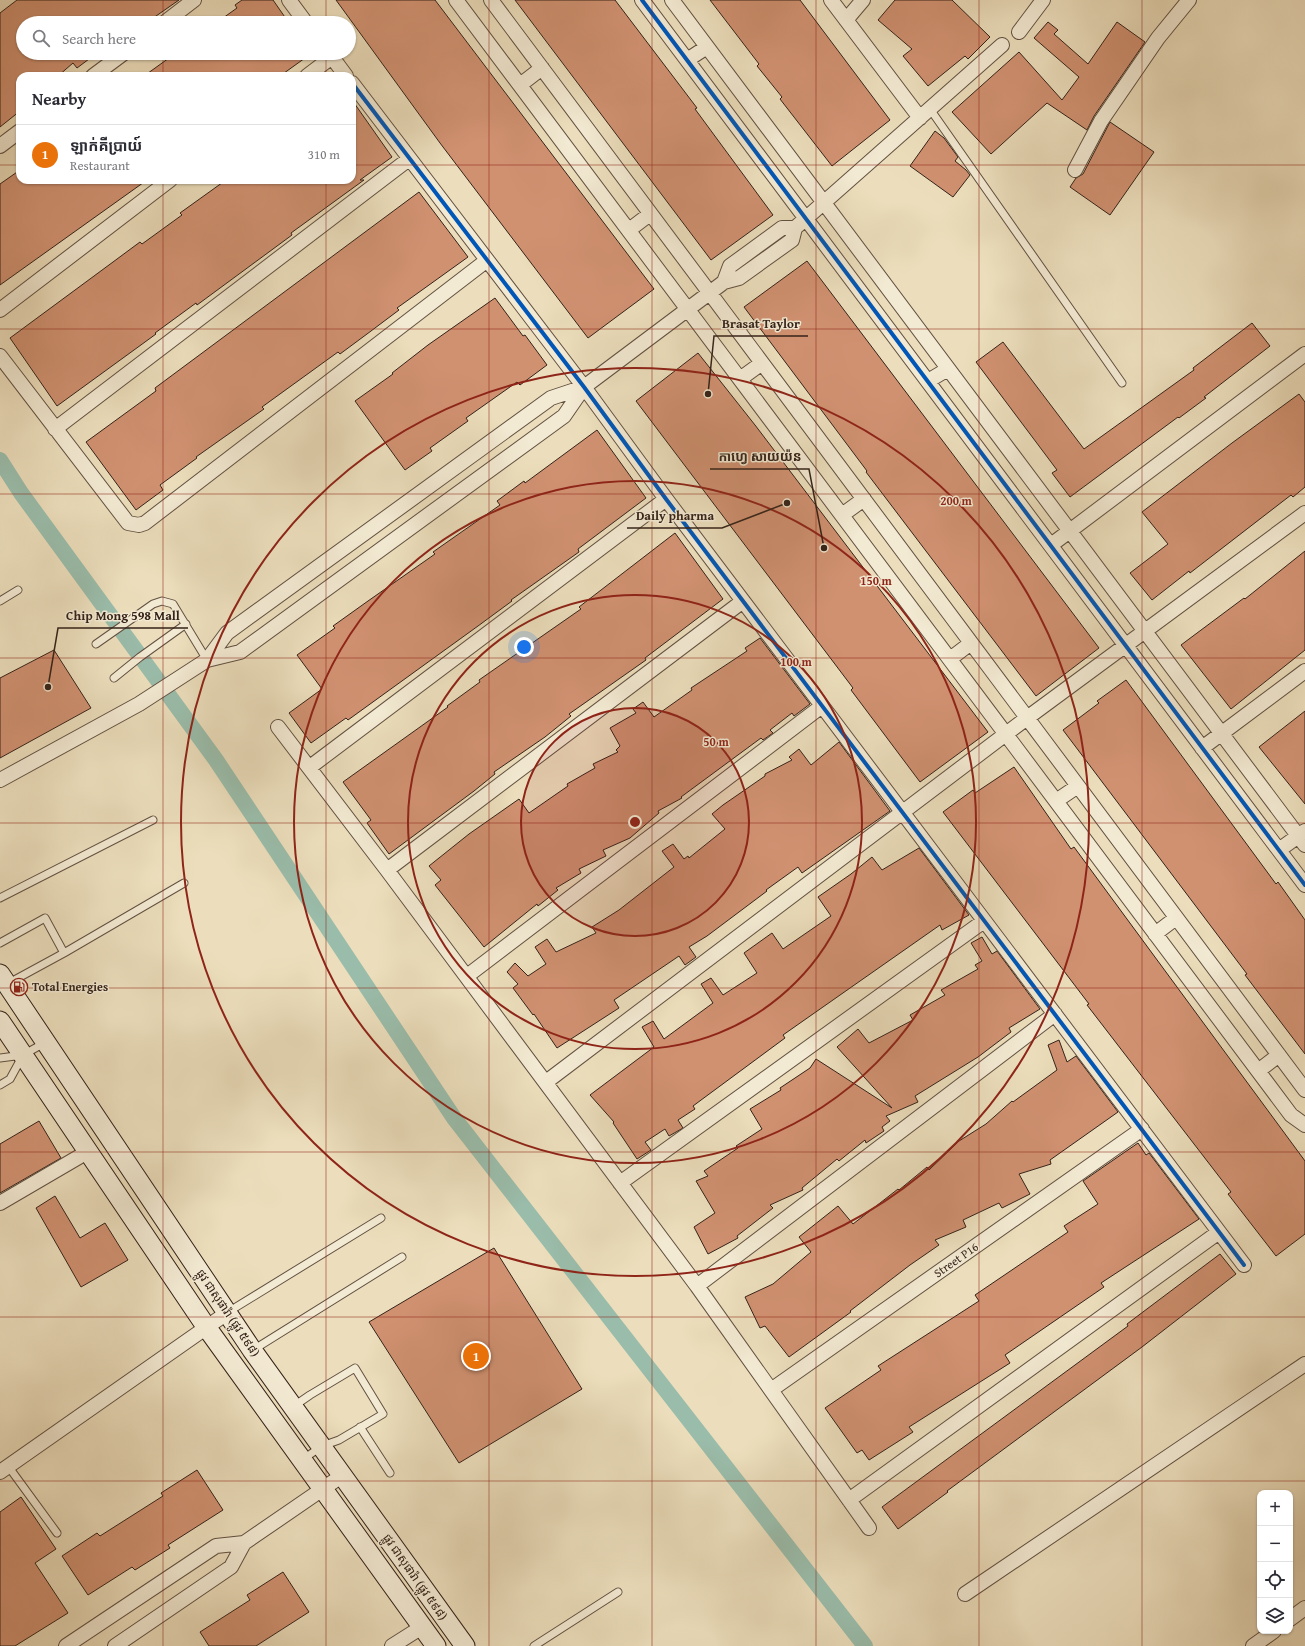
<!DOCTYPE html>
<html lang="en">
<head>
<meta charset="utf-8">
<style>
	body { margin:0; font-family:"Gentium Book Plus","Noto Sans Khmer",serif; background:#f2f2f3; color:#2b2b33 }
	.controls { position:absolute; right:12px; bottom:12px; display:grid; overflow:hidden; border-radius:8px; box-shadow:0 1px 3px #0004 }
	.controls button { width:36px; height:36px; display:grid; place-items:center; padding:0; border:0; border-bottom:1px solid #e1e1e2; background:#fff; color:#2b2b33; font:20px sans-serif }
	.you { position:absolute; left:524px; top:647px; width:14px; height:14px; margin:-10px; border:3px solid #fff; border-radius:50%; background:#1a73e8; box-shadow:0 0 0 6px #1a73e833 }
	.badge { display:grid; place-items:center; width:26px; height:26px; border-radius:50%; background:#ea580c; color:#fff; font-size:13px; font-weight:700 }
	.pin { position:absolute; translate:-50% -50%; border:2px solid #fff; box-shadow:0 1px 4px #0006 }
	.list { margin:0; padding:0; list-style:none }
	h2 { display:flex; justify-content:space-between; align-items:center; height:52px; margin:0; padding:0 16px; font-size:17px }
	h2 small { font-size:13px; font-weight:400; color:#7c7c81 }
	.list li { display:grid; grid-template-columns:26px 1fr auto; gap:12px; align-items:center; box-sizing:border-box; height:60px; padding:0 16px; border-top:1px solid #e1e1e2 }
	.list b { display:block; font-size:15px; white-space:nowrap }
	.list p { margin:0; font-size:13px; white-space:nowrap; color:#7c7c81 }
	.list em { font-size:13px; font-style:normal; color:#7c7c81 }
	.icon { flex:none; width:22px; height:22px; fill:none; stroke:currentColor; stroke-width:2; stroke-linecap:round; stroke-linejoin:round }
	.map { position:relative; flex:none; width:1305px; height:1646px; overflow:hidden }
	.search { position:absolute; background:#fff; box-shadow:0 1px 3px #0004; left:16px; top:16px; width:340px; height:44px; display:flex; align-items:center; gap:10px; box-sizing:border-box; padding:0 14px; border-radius:22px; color:#7c7c81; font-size:15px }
	.panel { position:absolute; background:#fff; box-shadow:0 1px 3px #0004; left:16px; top:72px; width:340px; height:112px; border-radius:12px }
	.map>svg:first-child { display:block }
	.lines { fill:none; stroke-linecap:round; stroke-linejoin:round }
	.canal { stroke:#9abdab; stroke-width:16 }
	.building { fill:#d09171; stroke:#342219 }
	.service-casing { stroke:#625142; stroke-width:9 }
	.minor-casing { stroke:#625142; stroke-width:16 }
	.secondary-casing { stroke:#342219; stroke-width:21 }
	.service { stroke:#f3ead3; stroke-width:7 }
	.minor { stroke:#f3ead3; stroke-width:14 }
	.secondary { stroke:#f3ead3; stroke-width:19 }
	.cycleway-casing { stroke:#f3ead3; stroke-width:6 }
	.cycleway { stroke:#0057b8; stroke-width:4 }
	.grid { fill:none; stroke:#8f2418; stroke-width:1; stroke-opacity:0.55 }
	.ring { fill:none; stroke:#8f2418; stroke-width:2 }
	.labels { text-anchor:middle; stroke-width:3; stroke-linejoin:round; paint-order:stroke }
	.poi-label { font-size:12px; font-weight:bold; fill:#342219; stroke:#f3ead3; text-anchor:start }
	.street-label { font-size:12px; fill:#342219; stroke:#f3ead3 }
	.centre { fill:#8f2418; stroke:#f3ead3; stroke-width:2 }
	.ring-label { font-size:12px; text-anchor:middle; font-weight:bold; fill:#8f2418; stroke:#f3ead3; stroke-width:3; stroke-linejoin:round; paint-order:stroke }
	.leader { fill:none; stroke:#342219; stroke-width:1.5 }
	.callout-dot { fill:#342219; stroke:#f3ead3; stroke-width:1.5 }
	.callout-label { font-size:13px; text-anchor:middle; font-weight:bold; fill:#342219; stroke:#f3ead3; stroke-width:3; stroke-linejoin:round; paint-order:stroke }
</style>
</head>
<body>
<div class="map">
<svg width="1305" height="1646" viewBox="0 0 1305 1646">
	<rect width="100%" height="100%" fill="#ecdebc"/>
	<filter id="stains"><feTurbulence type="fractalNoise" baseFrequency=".005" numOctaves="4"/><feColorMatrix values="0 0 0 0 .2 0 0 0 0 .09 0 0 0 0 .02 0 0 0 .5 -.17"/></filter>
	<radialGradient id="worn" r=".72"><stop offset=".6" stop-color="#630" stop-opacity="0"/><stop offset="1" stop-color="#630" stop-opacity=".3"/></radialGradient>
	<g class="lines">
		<path class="canal" d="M0,460l21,33 195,267 238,358 411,528"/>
	</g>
	<path class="building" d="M17,0h162l-33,23h-123v30h74l-20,15 -4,-5 -15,13h-38v35l-20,16v-114z
		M242,0h31l16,23h-73l21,-15 -2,-3z
		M336,0h99l219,289 -66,49 -148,-195z
		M515,0h100l82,108 -2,1 78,106 -62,45z
		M710,0h90l90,120 -58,46 -52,-67 2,-2 -25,-31 2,-2z
		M895,0h57l38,37 -22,22 -3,-3 -37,30 -25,-30 9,-7 -34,-29z
		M1048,22l10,8 -4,4 34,30 29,-42 28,20 -51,74 -7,14 -40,-27 -56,51 -39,-42 67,-60 43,48 17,-23 -45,-39z
		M165,53h147l-32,23h-136l25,-18z
		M352,100l40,57 -32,23h4l-73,53 1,2 -95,70 -1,-2 -41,30 1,1 -99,72 -47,-68 103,-76 27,-20 2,2 40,-29 -2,-2 46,-33h126z
		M1110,122l44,30 -44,63 -40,-28 6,-9 7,-4z
		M935,131l9,7 14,19 -3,4 11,9 4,5 -17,22 -43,-31z
		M20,170v10h127l-147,105v-101z
		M419,192l49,65 -71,51 2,2 -32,24 -27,20 -2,-2 -76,55 2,2 -68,48 1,1 -37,27 3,5 -27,20 -50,-68 70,-51 -1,-3z
		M807,261l292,387 -63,48 -170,-224 1,-1 -123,-164z
		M495,298l28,38 2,-1 22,30 -27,20 -3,-3 -51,36 2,3 -38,27 2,3 -27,19 -50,-69 38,-27 -1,-1 36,-28z
		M1252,323l18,23 -66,51 2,1 -27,20 -1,-1 -108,80 -18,-24 5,-3 -81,-108 27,-20 81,107 110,-79 -1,-2z
		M698,353l57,72 233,307 -68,50 -69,-92 2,-2 -217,-287z
		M1299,394l6,8v85l-12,10 -2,-2 -101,78 -1,-2 -37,29 -22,-27 38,-29 -26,-32 90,-69z
		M597,430l49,68 -68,51 1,3 -68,48 1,1 -34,25 -130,94 -2,-2 -35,25 -22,-30 33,-24 -25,-34 38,-27 -2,-2 35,-25 67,-47 -2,-2 67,-47 -3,-4 27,-20 1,2z
		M675,533l48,66 -78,59 1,2 -77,54 2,2 -26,21 -51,35 1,2 -21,17 -85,63 -22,-31 4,-3 -28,-38 105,-75 -1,-1 33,-24 -1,-2 102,-71 -2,-2z
		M1305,551v99l-74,59 -50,-64 63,-47 1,1z
		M760,638l50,66 -16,12 -2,-3 -22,17 3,3 -10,7 -2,-2 -80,59 1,1 -24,13 1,2 -29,25 -27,12 3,6 -27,13 2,4 -25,15 2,2 -20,16 -1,-2 -53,43 -49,-62 6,-5 -12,-14 40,-32 50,-35 10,14 39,-27 -1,-2 28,-16 -2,-4 25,-12 -2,-2 4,-4 -10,-18 26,-15 -3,-4 10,-7 11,15 38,-27 -1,-2 56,-37 -2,-3z
		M54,650l37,58 -91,50v-80z
		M1126,680l150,204 2,-2 27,38v134l-60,-79 2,-1 -184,-244 36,-27 -2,-2z
		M1305,711v93l-46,-57z
		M839,742l51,69 -88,62 -4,-6 -32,23 1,1 -60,45 -18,11 7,10 -11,8 -6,-9 -65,44 5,8 -62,40 -23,-34 -1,1 -20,-27 5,-4 -11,-12 8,-9 13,13 18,-12 -11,-17 12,-8 9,13 40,-19 -4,-6 27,-17 55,-43 -12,-16 11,-7 11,15 4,-3 1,2 36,-29 -13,-15 11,-9 42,-29v-2l27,-14 -3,-3 10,-8 12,16z
		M1014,767l57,82 3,-2 231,314v73l-29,22 -48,-62 3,-2 -144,-187 2,-1 -146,-192 30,-22 2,3z
		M919,848l50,67 -27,15 -2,-5 -157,110 2,3 -92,68 2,3 -17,11 5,8 -14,8 -4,-7 -20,13 6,8 -14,9 -24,-36 1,-1 -24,-27 64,-48 -12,-20 11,-6 11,18 49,-36 -12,-19 10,-6 12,17 34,-22 -13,-20 28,-20 11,16 48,-33 -13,-19 33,-23 21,-17 10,13z
		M982,937l10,17 5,-3 43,58 -31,19 2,4 -33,25 -63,39 3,6 -32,14 4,5 -8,6 2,4 -18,12 -1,-3 -26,21 -2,-2 -35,29 1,2 -33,15 3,3 -36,28 1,2 -30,16 -14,-27 21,-14 -19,-32 12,-5 -4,-5 34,-23 -2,-2 26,-17 -12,-20 31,-19 -1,-2 30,-20 6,-9 76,49 -55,-61 21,-18 11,14 44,-23 -3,-5 35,-20 -4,-5 37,-21 -3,-4 7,-4 -11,-18z
		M1059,1040l8,22 9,-6 42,56 -68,48 1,4 -32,10 11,20 -28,14 -3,-5 -36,17 3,7 -31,13 4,5 -29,20 -60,46 1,1 -62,45 -24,-31 -5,2 -15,-31 28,-13 38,-32 -12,-15 39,-31 15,18 45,-35 1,1 28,-23 2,3 30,-29 27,-17 26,-23 1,1 44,-32 -9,-25z
		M39,1121l22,37 -61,35v-49z
		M1138,1143l8,12 3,-2 50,66 -98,64 3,4 -99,68 5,8 -101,64 4,5 -44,28 -7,-10 -5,3 -32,-45 56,-38 -3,-4 101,-65 -4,-6 93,-63 -4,-6 34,-22 -15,-23z
		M55,1196l25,42 25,-15 23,37 -47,27 -45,-79z
		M494,1248l88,141 -123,74 -90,-141z
		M1220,1254l16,20 -94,73 -195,144 1,1 -50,37 -16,-22 246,-181 -1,-2z
		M197,1470l26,40 -55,35 2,3 -35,22 -3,-3 -44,28 -26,-39 35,-23 3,3 63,-40 -2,-3z
		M21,1497l35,52 -21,14 33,50 -53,33h-15v-134z
		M283,1572l26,40 -53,34h-47l-9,-14 50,-32 -3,-5z"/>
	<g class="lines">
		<defs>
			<path id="service" d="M930,109l192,274
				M0,601l18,-11
				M96,644l57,-40 9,-3 11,3 34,56
				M114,678l26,-21 46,-33
				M0,898l153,-78
				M0,943l45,-25 19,35 -57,31
				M64,953l120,-70
				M0,1058l23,-3 23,-13
				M0,1085l10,-6 12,-22
				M228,1312l153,-94
				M253,1350l149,-93
				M294,1406l16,-11 45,-27 28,46 -44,26 -17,6 -20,14
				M360,1427l30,46
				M8,1466l49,67
				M534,1646l84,-54"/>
			<path id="minor" d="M289,0l17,23
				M456,0l835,1115 14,10
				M491,0l814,1090
				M642,0l663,885
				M672,0l633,845
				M831,0l89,118
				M846,20l17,-20
				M164,23l30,-23
				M1019,32l24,-32
				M329,53l17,23
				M687,60l20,-13
				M93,76l31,-23
				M307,76l25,-19
				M352,83l232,304 82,112 578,766
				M520,85l22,-17
				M0,146l20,-15
				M1075,170l26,-49 57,-83 31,-38
				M782,228h13l-3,12 -53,38 -15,4 6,-16z
				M795,228l207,-183
				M629,230l21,-16
				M0,310l170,-130
				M0,356l128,167 11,2 6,-2 341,-262
				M740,379l22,-16
				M928,381l20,-12
				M55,429l354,-270
				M842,515l22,-16
				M1051,545l254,-191
				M950,659l21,-16
				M207,660l20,-27 324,-235 33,-11
				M278,727l109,143 310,416 172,242
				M1202,748l103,-77
				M310,767l356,-268
				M0,780l139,-76 68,-44 33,-8 324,-236 20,-29 140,-105
				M1056,801l22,-15
				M1279,850l26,-19
				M387,870l356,-269
				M1155,934l21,-16
				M467,976l355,-270
				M1258,1071l21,-16
				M546,1082l481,-364 278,-205
				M620,1183l364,-262
				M0,1203l89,-52
				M697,1286l358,-272
				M771,1390l371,-261
				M0,1472l227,-159
				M849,1500l370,-268
				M965,1594l340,-230
				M1290,1619l15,-11
				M66,1646l150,-100 28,-3
				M115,1646l116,-79 13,-24 99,-68
				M392,1646l30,-19
				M1253,1646l21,-15"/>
			<path id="secondary" d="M0,974l252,376 213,296
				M0,1021l207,307 229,318"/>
		</defs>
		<use href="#service" class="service-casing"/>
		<use href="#minor" class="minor-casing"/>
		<use href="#secondary" class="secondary-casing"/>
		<use href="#service" class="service"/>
		<use href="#minor" class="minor"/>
		<use href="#secondary" class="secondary"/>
		<defs>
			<path id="cycleway" d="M642,0l663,885
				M352,83l232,304 82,112 578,766"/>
		</defs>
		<use href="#cycleway" class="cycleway-casing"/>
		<use href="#cycleway" class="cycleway"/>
	</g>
	<path class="grid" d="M163,0v23M326,0v23M489,0v1646M652,0v1646M816,0v1646M979,0v1646M1142,0v1646M163,53v23M326,53v23M0,165h20M352,165h953M163,180v1466M326,180v1466M0,329h1305M0,494h1305M0,658h1305M0,823h1305M0,988h1305M0,1152h1305M0,1317h1305M0,1481h1305"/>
	<circle cx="635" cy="822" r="114" fill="#8f2418" fill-opacity=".12"/>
	<g class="ring">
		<circle cx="635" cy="822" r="114"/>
		<circle cx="635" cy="822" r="227"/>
		<circle cx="635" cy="822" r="341"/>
		<circle cx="635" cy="822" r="454"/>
	</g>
	<defs>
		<symbol id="fuel-ring" viewBox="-11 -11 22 22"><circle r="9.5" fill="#f3ead3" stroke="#8f2418" stroke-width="1.5"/><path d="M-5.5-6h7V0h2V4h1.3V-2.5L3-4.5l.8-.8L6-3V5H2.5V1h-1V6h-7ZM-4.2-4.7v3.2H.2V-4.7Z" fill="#8f2418"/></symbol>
	</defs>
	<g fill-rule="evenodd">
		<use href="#fuel-ring" x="9" y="977" width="20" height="20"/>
	</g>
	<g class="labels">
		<g class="poi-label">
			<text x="32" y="991">Total Energies</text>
		</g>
		<g class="street-label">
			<text transform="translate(956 1260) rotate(-35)" y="4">Street P16</text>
			<text transform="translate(228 1313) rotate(56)" y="4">ផ្លូវ ជាសុផារ៉ា (ផ្លូវ ៥៩៨)</text>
			<text transform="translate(415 1577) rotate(55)" y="4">ផ្លូវ ជាសុផារ៉ា (ផ្លូវ ៥៩៨)</text>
		</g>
	</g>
	<circle cx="635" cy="822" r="6" class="centre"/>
	<g class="ring-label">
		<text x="956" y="505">200 m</text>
		<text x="876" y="585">150 m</text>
		<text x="796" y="666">100 m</text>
		<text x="716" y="746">50 m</text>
	</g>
	<path class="leader" d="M708 394L714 336H808M824 548L809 469H710M787 503L722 528H627M48 687L58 628H188"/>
	<g class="callout-dot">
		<circle cx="708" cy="394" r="4"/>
		<circle cx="824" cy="548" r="4"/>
		<circle cx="787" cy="503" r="4"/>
		<circle cx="48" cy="687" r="4"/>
	</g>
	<g class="callout-label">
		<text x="761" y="328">Brasat Taylor</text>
		<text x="760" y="461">កាហ្វេ សាយយ៉ន</text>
		<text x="675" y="520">Daily pharma</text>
		<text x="123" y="620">Chip Mong 598 Mall</text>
	</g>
	<rect width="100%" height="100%" filter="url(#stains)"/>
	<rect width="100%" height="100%" fill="url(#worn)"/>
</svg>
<div class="controls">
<button>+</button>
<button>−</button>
<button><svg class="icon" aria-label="locate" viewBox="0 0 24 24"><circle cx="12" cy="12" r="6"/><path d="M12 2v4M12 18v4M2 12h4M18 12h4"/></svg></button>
<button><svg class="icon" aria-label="layers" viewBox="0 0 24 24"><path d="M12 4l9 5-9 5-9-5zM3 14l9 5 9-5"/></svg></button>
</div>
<div class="you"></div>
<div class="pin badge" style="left:476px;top:1356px;background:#e8710a">1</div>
<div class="search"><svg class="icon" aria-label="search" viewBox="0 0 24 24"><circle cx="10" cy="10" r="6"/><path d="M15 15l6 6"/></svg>Search here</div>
<section class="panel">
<h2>Nearby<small></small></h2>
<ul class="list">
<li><span class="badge" style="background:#e8710a">1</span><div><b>ឡាក់គីប្រាយ៍</b><p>Restaurant</p></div><em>310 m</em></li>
</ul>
</section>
</div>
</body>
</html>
